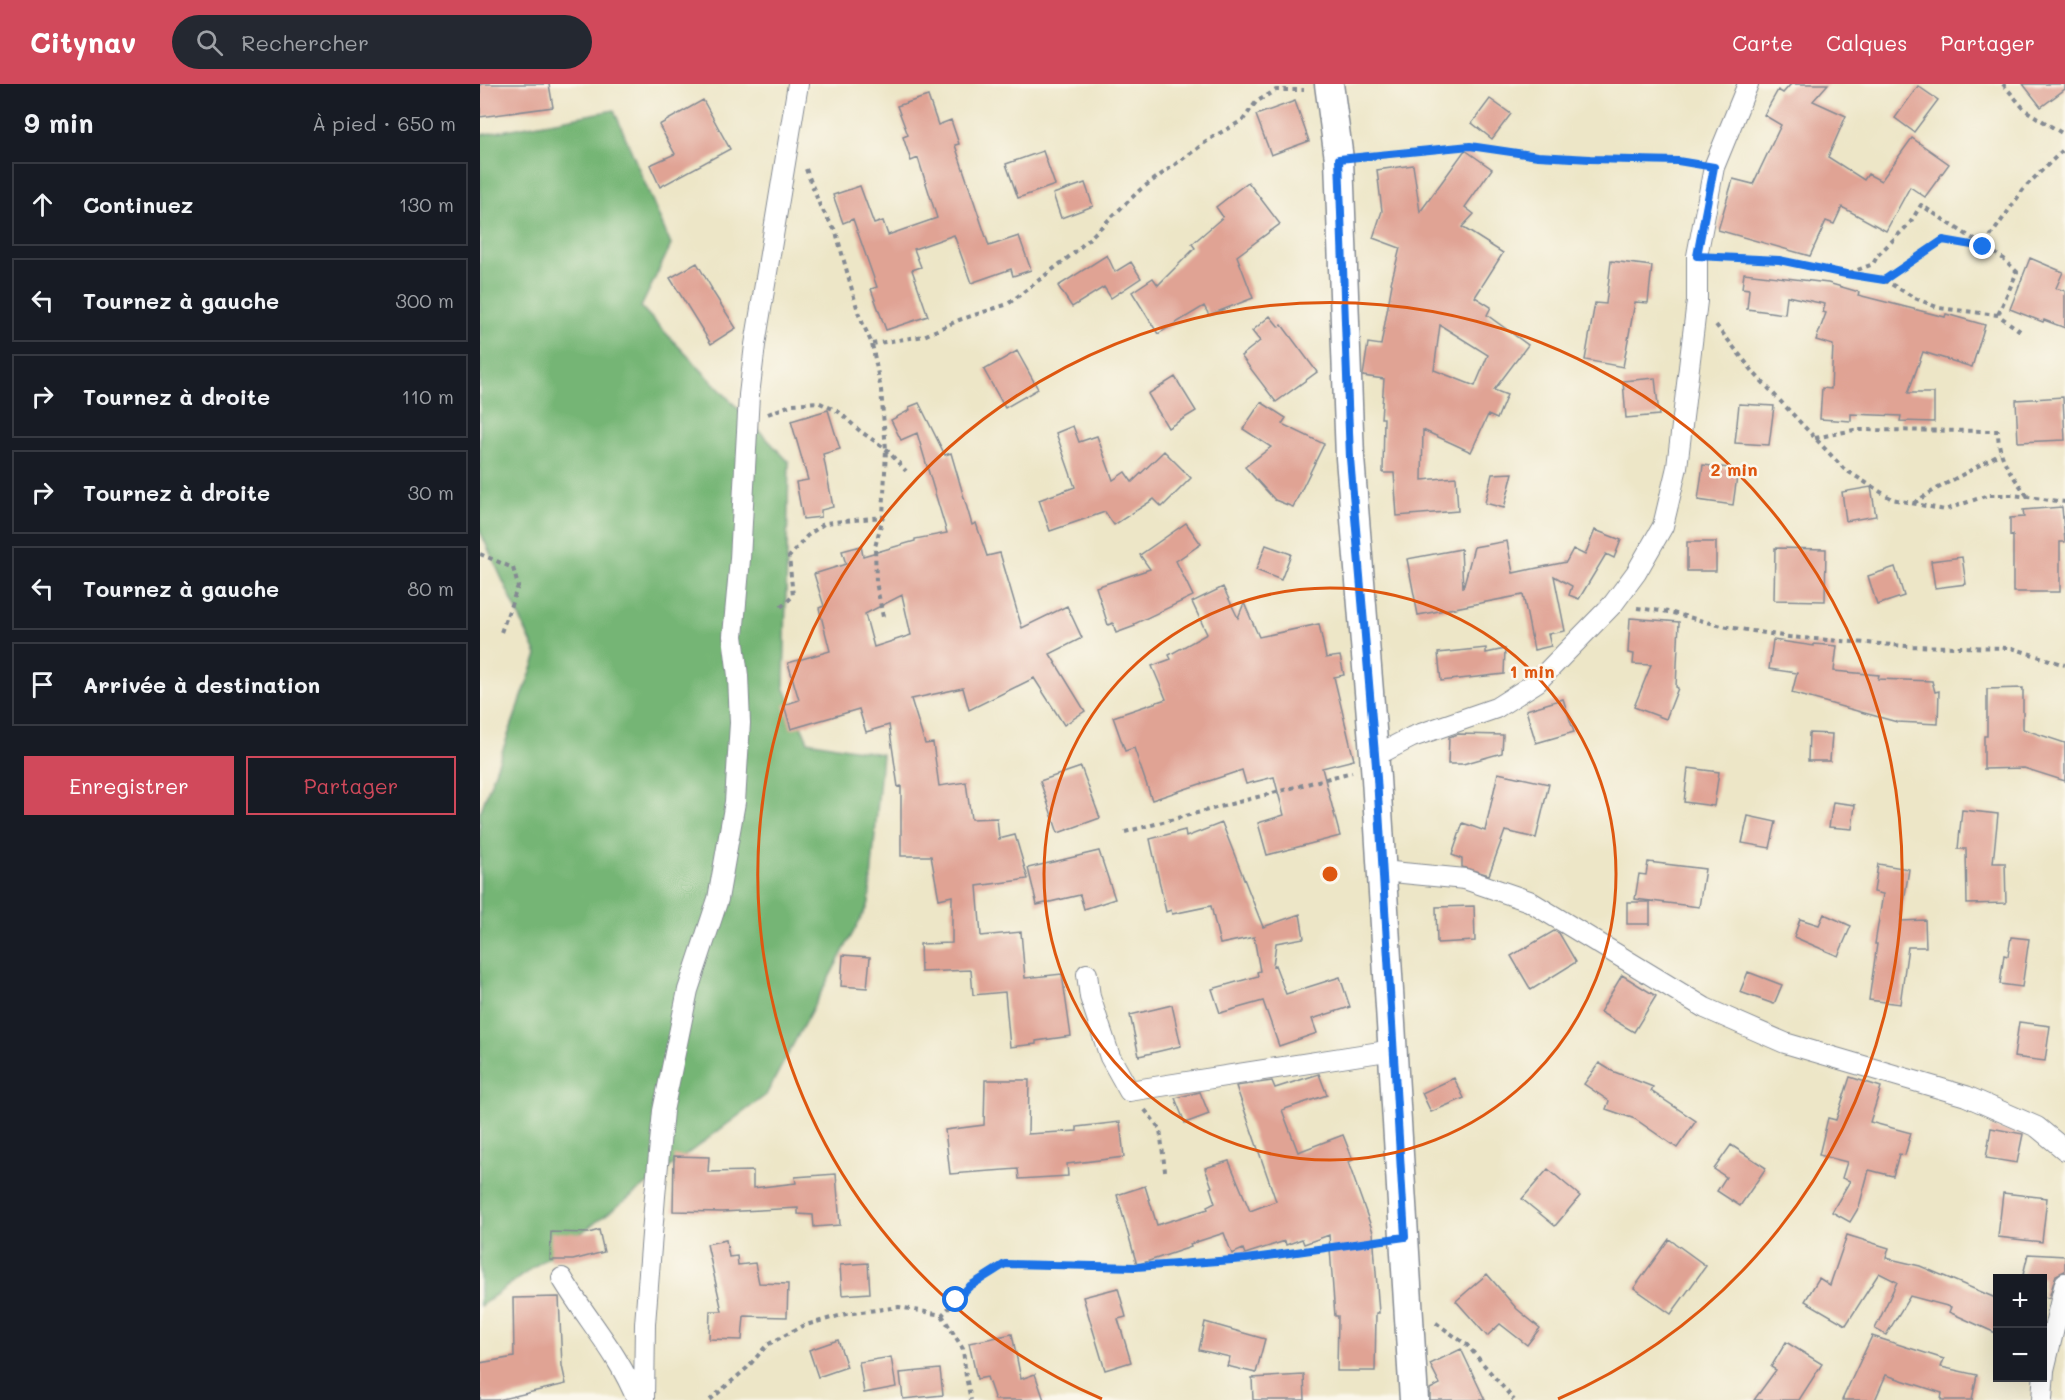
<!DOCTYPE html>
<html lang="fr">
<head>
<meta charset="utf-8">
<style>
	body { margin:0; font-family:Mali,sans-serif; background:#242831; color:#f1f3f6 }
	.controls { position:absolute; right:18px; bottom:18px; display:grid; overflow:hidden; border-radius:0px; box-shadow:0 6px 24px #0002 }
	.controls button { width:54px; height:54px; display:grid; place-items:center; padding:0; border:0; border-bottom:2px solid #363941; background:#171b24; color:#f1f3f6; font:30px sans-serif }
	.stop { position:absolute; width:18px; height:18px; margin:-14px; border:4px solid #1a73e8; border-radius:50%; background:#fff }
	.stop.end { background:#1a73e8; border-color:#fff; box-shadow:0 2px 6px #0008 }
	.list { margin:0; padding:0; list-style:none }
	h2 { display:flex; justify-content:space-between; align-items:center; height:78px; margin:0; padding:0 24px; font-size:26px }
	h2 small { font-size:20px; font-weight:400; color:#9ea1a6 }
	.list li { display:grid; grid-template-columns:39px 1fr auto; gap:18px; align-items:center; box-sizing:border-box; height:84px; margin:0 12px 12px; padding:0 12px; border:2px solid #363941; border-radius:0px }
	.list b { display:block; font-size:22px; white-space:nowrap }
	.list em { font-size:20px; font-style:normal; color:#9ea1a6 }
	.actions { display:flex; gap:12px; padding:18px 24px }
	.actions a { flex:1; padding:14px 0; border:2px solid #d1495b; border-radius:0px; text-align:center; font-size:21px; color:#d1495b }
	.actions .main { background:#d1495b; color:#fff }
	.icon { flex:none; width:33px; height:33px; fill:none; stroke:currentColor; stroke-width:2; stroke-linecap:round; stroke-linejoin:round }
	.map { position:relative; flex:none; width:1585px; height:1316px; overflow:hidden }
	header { display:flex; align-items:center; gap:36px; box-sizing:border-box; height:84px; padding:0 30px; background:#d1495b; color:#fff }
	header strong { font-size:28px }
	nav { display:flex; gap:33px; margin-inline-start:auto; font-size:21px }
	.search { width:420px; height:54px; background:#242831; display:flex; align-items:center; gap:15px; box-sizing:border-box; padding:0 21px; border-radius:33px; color:#9ea1a6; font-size:22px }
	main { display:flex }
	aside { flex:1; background:#171b24 }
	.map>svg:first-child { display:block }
	.forest { fill:#75b575; stroke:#48726a; stroke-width:1.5 }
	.building { fill:#e0a394; fill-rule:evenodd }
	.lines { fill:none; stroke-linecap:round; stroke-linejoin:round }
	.street-casing { stroke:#848a92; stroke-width:22 }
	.secondary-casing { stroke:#848a92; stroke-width:31 }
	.path { stroke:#848a92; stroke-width:4; stroke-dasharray:4.5 4.5; stroke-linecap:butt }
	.street { stroke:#fff; stroke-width:20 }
	.secondary { stroke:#fff; stroke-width:28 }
	.route { stroke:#1a73e8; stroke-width:8 }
	.ring { fill:none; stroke:#de5710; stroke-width:3 }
	.centre { fill:#de5710; stroke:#fbf7ec; stroke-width:3 }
	.ring-label { font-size:18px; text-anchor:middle; font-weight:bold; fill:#de5710; stroke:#fbf7ec; stroke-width:5; stroke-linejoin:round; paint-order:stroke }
</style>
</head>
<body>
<header>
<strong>Citynav</strong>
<div class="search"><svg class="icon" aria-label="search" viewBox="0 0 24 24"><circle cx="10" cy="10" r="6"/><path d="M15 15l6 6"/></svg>Rechercher</div>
<nav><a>Carte</a><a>Calques</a><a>Partager</a></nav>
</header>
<main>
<aside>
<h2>9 min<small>À pied · 650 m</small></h2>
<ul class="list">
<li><svg class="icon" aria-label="ahead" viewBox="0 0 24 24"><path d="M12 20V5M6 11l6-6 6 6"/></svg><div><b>Continuez</b></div><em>130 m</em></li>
<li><svg class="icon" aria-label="left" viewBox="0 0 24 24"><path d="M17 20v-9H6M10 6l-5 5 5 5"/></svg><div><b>Tournez à gauche</b></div><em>300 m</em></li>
<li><svg class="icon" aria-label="right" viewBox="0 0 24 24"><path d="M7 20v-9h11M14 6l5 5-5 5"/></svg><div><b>Tournez à droite</b></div><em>110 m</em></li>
<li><svg class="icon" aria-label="right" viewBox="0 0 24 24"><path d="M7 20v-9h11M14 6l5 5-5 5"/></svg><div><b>Tournez à droite</b></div><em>30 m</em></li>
<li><svg class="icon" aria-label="left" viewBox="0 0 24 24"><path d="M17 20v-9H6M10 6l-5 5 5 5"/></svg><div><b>Tournez à gauche</b></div><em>80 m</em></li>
<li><svg class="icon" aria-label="arrive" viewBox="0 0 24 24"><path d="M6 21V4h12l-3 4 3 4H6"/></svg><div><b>Arrivée à destination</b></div></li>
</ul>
<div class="actions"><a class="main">Enregistrer</a><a>Partager</a></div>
</aside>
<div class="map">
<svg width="1585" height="1316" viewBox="0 0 1585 1316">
	<rect width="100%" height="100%" fill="#fbf7ec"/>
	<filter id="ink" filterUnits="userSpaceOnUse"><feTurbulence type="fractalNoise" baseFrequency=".0167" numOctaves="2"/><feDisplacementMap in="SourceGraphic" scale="12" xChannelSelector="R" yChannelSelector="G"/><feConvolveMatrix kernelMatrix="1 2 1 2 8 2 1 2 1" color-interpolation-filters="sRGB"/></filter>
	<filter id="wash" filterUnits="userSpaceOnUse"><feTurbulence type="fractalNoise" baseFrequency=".008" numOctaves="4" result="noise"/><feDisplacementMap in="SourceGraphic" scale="24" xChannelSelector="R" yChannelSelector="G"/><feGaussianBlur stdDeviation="1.35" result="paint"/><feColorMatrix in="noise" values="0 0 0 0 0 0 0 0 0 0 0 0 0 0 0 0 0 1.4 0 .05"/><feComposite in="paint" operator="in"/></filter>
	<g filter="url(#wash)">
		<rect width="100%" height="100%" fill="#ede6c7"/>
		<path class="forest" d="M134,26l57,135 -30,62 148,155 -5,225 24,54 74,13 -13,149 -103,192 -152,114 -134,97v-493l57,-158 -57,-124v-396z"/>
		<g id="blocks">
			<path class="building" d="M0,0h69l4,23 -73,10z
				M1311,0h37l-15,17 33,15 -18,41 36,23 4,-6 13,7 31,-43 37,26 -24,33 -15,-10 -24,44 -44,-24 -8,17 -8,-3 -16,35 -92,-26 15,-51 20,5 28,-59 -17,-10 14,-25 5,3z
				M1543,0h42v5l-24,18z
				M1438,2l20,14 -24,32 -19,-14z
				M448,12l10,29 13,-5 8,24 -4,1 34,101 30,-10 12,34 -18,6 -2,-7 -40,14 -17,-48 -40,14 7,18 -9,3 16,46 -42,14 -15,-41 6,-2 -24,-68 -10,4 -10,-28 27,-9 14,38 9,-3 5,14 49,-17 -19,-60 -7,3 -8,-24 5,-2 -11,-29z
				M1010,15l21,15 -19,25 -20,-16z
				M223,16l27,49 -70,38 -10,-22 25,-11 -16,-29z
				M815,17l14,40 -38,14 -15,-40z
				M985,66l27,19 -27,38 9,7 -12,13 41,26 -28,44 16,10 -4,8 41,30 -34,45 13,5 -10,24 -9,-4 -17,37 -48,-22 -1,50 34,-3 2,34 -61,5 -3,-43h-11l1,-55h-3l3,-39 -21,-3 5,-33 13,2 11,-61 -1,-1 9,-35 -27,-10 9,-27 -5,-41 36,-5 7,47zM960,241l48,30 -13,31 -41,-16z
				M563,67l12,34 -37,13 -12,-34z
				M768,98l32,42 -43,32 16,42 -44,17 -5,-9 -46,28 -26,-42 21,-14 5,7 37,-37 -3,-4 31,-27 -7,-10z
				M605,99l8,23 -32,12 -8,-24z
				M627,171l8,17 16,-10 10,16 -30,20 -7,-11 -32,20 -14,-21z
				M1550,174l33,14 -7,16 9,3v37l-21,-8 -1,2 -33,-13z
				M1131,177l41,5 -4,37 -13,-1 -12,65 -38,-7 10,-57 11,1z
				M217,179l15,26h-1l25,39 -25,16 -41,-66z
				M1264,189l84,10 31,9 -1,3 87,22 1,-3 39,11 -13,42 -49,-15 -15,41h26v29l-34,-1 1,-5 -50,-2v7l-31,-2 2,-31 9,1 2,-44 -17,-5 10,-27 -3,-1 2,-8 -38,-8 -2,18 -38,-5 2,-20 -7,-1z
				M790,232l9,11 3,-2 35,47 -41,30 -35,-46 19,-15 -8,-10z
				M537,267l21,38 -33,19 -21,-38z
				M695,293l21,34 -28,17 -20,-34z
				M1175,294l4,37 -33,3 -3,-37z
				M1583,313l2,43 -47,2 -2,-42z
				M781,318l25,16 -4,6 42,20 -31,63 -18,-7 -30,-33 26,-20 -28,-18z
				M439,319l26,52 6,-2 21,72 4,-2 11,33 13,-3 22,75 45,-22 15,32 -32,16 35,57 -21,14 -30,-47 -65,32 -6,-22 -52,11 14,45 8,-1 6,43 27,-4 5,37 26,-1 2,21 16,-4 13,44 -51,7 4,50 40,-4 4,46 37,-4 9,62 -35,5v3l-26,3 -5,-55 -32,3 -2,-25 -50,2 -1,-28 32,-1v-47l-13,3 -8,-43h-30v-70l-3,1 -9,-62 -23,7 -7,-23 -68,20 -7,-24 15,-5 -11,-37 42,-12 -11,-43 5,-2 -10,-32 32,-10 -4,-13 19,-5 2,10 52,-15v-2l32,-6 -30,-100 -16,7 -10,-20 19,-10 -1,-3zM422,511l9,40 -37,12 -9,-33z
				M1259,320l35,2 -5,39 -34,-2z
				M348,326l12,39 -17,5 10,53 -12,3v7l-18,2 -7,-37 12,-2 -17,-59z
				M593,342l6,16 18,-6 16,44 12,-8 7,10 32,-31 27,27 -29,29 -8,-8 -40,26 -9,-13 -55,19 -11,-31 36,-13 -19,-54z
				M1223,381l35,4 -5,36 -35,-5z
				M1033,389l-9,35 -19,-5 7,-29z
				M1391,403l5,29 -30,5 -4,-29z
				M1582,423l3,35h-5v50h-47v-57l-3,1v-18l14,-1 -1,-7z
				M706,439l15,21 -25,17 17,35 -59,28 1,2 -19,7 -3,-10 -5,2 -12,-38 54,-18 -10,-14z
				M1115,446l26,10 -7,18 -8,-4 -27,45 -10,-4 3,-9 -18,-10 11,55 -17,3 3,12 -17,4 -11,-55 -105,20 -11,-56 54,-10 2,39 11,-41 33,-6 6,32 53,-11 7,-13 12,6z
				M1207,458h29v29h-29z
				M786,461l25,9 -10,26 -25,-10z
				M1295,464l51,1 -1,52 -51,-1z
				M1482,473l4,27 -31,4 -4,-27z
				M1415,483l9,29 -27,9 -9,-29z
				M743,503l15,31 6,-15 15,34 60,-13 7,34 14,-2 4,19 -10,2 20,83 -32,8 18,68 -73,19 -9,-32 26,-8 -10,-38 -28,7 -4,-14 -90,30 -18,-52 -9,3 -12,-34 53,-18 -14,-33 19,-7 -2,-4 38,-21 -15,-32z
				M1150,534l49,4 -3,65 2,1 -12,31 -32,-12 17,-42 -18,-1 1,-10 -6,-1z
				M1293,556l41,6v-2l23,2 -3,25 45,4 -1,4 54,2 3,11 4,-1 -1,33 -41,-2 -105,-29 5,-20 -28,-4z
				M1006,564v5l19,-4 -1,25 -63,7 -3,-28z
				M1543,604v41l42,14v38l-41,-13 -40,1v-33h3v-47z
				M1083,615l11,33 -38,11 -10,-33z
				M1329,649l23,1 -2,27h-22z
				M978,650l45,1 -1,18 -39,11h-15l1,-27z
				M601,683l19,51 -42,15 -18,-52z
				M1208,684l31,4 -5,34 -30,-4z
				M1018,689l51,11 -13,54 -31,-7 -16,44 -27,-8v-8l-10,-4 11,-32 22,8z
				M1353,718l22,3 -3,24 -23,-2z
				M1482,726l36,4 -5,49h12l1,40 -39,1 -1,-55h-8z
				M1268,732l28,6 -6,26 -28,-5z
				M742,739l41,104 37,-13 4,24 -28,5 -3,23 2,-1 11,29 54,-17 10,30 -38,12 5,14 -38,13 -16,-45 -43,12 -8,-24 46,-13 -1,-4 3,-1 -6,-34 -34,7 -9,-38 -39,8 -1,-4 -5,2 -16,-73 35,-9 1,7z
				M619,767l16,48 -31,10 -4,-14 -43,10 -9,-37z
				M1168,778l57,7 -6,38 -64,-8 4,-25 7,1z
				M1398,780l31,5 -8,52 24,-1 1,27h-18l-8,57 -31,-4 8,-56h-2l8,-50 -9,-2z
				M1147,818h23v22h-23z
				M994,822l1,35 -38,2 -1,-36z
				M1344,830l27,12 -13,30 -44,-19 6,-18 19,6z
				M1074,847l5,2 17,29 -45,28 -20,-34z
				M1531,853l18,2 -7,48 -22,-3 4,-29 4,1z
				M363,871l27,2 -3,31 -26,-2z
				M1268,888l34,13 -8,19 -34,-12z
				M1142,891l34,21 -22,36 -34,-20z
				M692,921l9,41 -42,10 -9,-41z
				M1539,938l31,4 -5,35 -31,-4z
				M1119,979l13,8 41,16 -2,4 45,30 -19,27 -42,-29 -29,-10 3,-8 -25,-17z
				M839,990l8,21 -45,15 16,42 45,-17 10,25 -5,2 25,70 6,81h-3l-1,58h-38l1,-55h-3l-6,-81 -25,9 -2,-5 -16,6 -1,-4 -40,13 -2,-5 -11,5 -8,-21 -34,11 1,3 -54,18 -20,-70 28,-9 12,39 51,-16 -1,-2 8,-4 -5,-15 2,-1 -7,-19 24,-7 21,50 26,-10 -40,-115 36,-5 3,7z
				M1370,993l31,10 -11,35 41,11 -6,22 -6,-1 -6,22 -24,-6 -10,37 -9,15 -18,-10 18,-31 -8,-3 5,-16 -28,-7 9,-37 8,2z
				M974,994l10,20 -33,14 -9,-19z
				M505,996h44l-1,54 49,-3v-4l43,-5 4,35 -57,7 1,12 -49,3 -1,-10 -68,5 -5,-44 39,-5z
				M720,1008l9,22 -24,9 -10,-25z
				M1511,1044l32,6 -6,29 -31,-5z
				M1251,1061l35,23 -26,38 -23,-15 9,-14 -12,-8z
				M194,1072l35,1 -1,15 45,-1v17l43,-5 -1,-6 41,-3 4,51 -26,2 -1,-12 -15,-1v-6l-77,4 -48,-1z
				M1068,1085l32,27 -25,30 -33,-27z
				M1523,1109l44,5 -5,44 -44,-5z
				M119,1146l5,22 -31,8h-23l1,-28 38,1z
				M1367,1151l42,13 -3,10 34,8 78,33v35l-49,-22 2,-5 -41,-11 -24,39 -11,-6 22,-47 -18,-9 -33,52 -41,-24 14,-23 11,7z
				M1189,1155l37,27 -35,48 -37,-26z
				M246,1156l3,17 8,-1 1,9 17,-2 4,20 29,1 -1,33 -43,-1 -2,24 -33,-1 1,-28h12l-15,-67z
				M1548,1170l37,2v15l-9,4 -7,23 -6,-1v-19l-20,-3z
				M388,1179l2,30 -28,2 -2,-30z
				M1007,1190l30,35 23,19 -13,17 -27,-21 -13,12 -31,-35z
				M638,1204l8,29 -8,2 13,43 -26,8 -22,-73z
				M79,1213l3,69 4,18 -68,16h-18v-37l34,-6 -1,-59z
				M725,1238l60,17 -9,34 -29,-7 3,-9 -31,-7z
				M532,1250l9,45 14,-5 9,26h-49l-8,-23 -10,2 -8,-36z
				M1392,1252l72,23 -3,8 36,8 -5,25h-31l1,-7 -56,-18 -11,25h-33z
				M358,1256l9,27 -29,10 -9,-27z
				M1306,1258l36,22 -23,36h-45l22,-30 -5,-3z
				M981,1265l24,51h-55v-11l10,-5 -10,-20z
				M411,1273l5,30 -32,6 -5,-31z
				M460,1285l3,26 -40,4 -3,-26z
				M824,1291l1,25h-52l-1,-22z"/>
		</g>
	</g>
	<g filter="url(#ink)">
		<use href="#blocks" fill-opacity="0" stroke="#848a92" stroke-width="1.5"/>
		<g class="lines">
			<defs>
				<path id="street" d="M895,672l37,-19 84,-29 41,-26 76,-78 23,-31 27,-47 14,-59 20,-166v-45l17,-89 34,-83
					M902,787l83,8 64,22 176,107 80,35 181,53 71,31 28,23
					M607,890l3,23 20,60 19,34 264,-41
					M82,1194c25,42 57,76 75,122
					M164,1316l1,-76 10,-128 8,-85 25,-121 30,-91 17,-97 5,-79 -2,-47 -5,-40 7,-77 9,-164 6,-50 43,-261
					M1562,1316l2,-30 21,-87"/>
				<path id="secondary" d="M849,0l10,75 11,299 26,320 38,622"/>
			</defs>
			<use href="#street" class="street-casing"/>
			<use href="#secondary" class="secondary-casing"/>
			<path class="path" d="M1523,0l22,26 40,25
				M882,72l108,-10 68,10 52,3 88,2 17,3
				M326,85l14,37 16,26 23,83 13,29 9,46 5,59 -3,68 -8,30 1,35 7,35
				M1236,173l63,3 68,14 26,-10 5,-9 32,-32 11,-18 83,54 13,13 -19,43
				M1367,190l37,6 59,-40 40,7 42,-60 40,-39
				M1404,196l31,18 24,10 59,7 25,18
				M1236,241l39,49 89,95 48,30 53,11 43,-15h25l52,7
				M392,260l52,-8 35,-16 49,-16 66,-51 67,-64 72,-52 30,-17 13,-18 20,-12h28
				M288,330l25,-10 25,-2 21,10 21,19 26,18 20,22
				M1335,354l39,-8 144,1c0,29 14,43 30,66
				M1434,419c28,-19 58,-32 86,-50
				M0,470l33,14 5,18 -18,49
				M301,523l12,-11 -4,-39 18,-21 18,-13 58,-6
				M1157,524l32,4 53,14 67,11 117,9 106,2 53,17
				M645,748l227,-60
				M665,1026l15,19 5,42
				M462,1231l21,34 3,28 5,23
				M956,1239l31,22 47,55
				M230,1316l37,-32 20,-23 35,-19 44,-12 53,-7 43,8 28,-29 35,-22 131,3 110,-8 133,-19"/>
			<use href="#street" class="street"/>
			<use href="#secondary" class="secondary"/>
		</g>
	</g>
	<g class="lines" filter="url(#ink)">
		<path class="route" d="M476,1216l14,-14 35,-22 131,3 110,-8 159,-22 -28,-459 -27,-320 -11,-299 131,-13 68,10 52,3 88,2 36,6 -17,89 82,4 67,14 38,6 59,-40 40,7"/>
	</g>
	<g class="ring">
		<circle cx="850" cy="790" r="286"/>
		<path d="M622 1315A572 572 0 1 1 1078 1315"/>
	</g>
	<circle cx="850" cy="790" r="9" class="centre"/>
	<g class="ring-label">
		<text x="1254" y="392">2 min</text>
		<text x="1052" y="594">1 min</text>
	</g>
</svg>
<div class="controls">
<button>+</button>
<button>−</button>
</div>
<div class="stop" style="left:476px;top:1216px"></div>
<div class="stop end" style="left:1503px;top:163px"></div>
</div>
</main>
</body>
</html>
